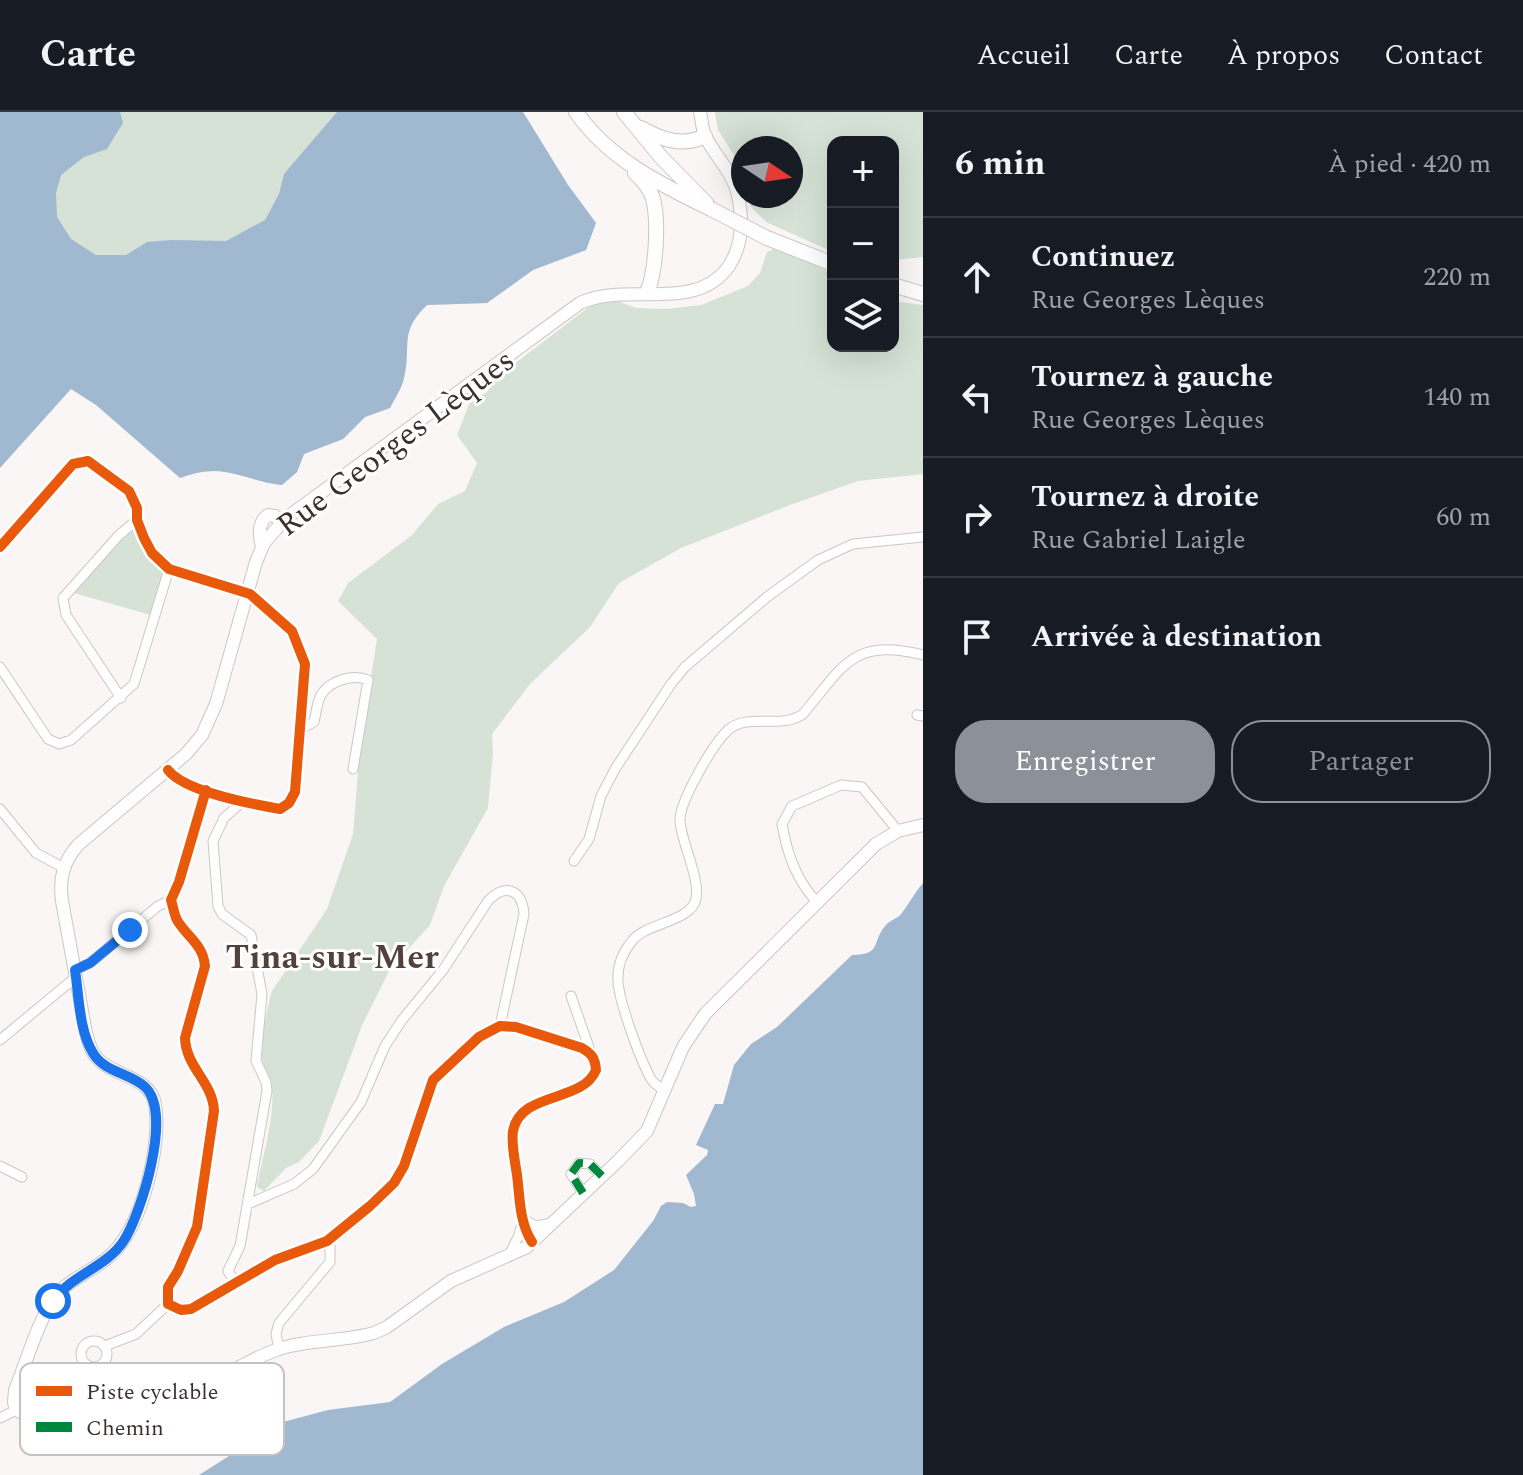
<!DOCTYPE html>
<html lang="fr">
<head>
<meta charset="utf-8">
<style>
	body { margin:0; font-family:Spectral,serif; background:#242831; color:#f1f3f6 }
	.controls { position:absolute; right:24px; top:24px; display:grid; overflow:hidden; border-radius:16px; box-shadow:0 8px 32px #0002 }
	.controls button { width:72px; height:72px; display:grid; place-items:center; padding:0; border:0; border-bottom:2px solid #363941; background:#171b24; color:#f1f3f6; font:40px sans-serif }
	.compass { position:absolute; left:731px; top:24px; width:72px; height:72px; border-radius:50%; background:#171b24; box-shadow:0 8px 32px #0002; rotate:103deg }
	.stop { position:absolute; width:24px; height:24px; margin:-18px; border:6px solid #1a73e8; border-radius:50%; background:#fff }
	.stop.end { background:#1a73e8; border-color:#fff; box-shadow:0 2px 8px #0008 }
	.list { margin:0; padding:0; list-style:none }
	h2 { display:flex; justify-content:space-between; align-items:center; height:104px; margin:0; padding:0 32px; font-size:34px }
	h2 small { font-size:26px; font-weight:400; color:#9ea1a6 }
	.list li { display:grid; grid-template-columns:52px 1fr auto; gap:24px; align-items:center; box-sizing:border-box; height:120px; padding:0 32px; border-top:2px solid #363941 }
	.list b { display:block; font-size:30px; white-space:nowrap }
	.list p { margin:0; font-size:26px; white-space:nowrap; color:#9ea1a6 }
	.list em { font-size:26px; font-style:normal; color:#9ea1a6 }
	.actions { display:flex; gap:16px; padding:24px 32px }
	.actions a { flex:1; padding:18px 0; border:2px solid #8c9099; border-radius:32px; text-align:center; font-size:28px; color:#8c9099 }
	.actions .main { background:#8c9099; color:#fff }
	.icon { flex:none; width:44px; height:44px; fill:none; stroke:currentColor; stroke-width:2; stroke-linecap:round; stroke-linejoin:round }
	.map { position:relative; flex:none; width:923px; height:1363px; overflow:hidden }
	header { display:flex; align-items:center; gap:48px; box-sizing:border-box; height:112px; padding:0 40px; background:#171b24; border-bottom:2px solid #363941 }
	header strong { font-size:38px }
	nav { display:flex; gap:44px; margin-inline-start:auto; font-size:28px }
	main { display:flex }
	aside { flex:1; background:#171b24 }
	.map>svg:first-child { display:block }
	.green { fill:#d6e2d5 }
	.water { fill:#a1b8d1 }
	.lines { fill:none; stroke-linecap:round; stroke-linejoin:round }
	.street-casing { stroke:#ccc6c5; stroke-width:11 }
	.secondary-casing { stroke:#ccc6c5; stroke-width:14 }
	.primary-casing { stroke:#ccc6c5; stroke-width:16 }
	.street { stroke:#fefefe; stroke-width:9 }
	.secondary { stroke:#fefefe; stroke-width:12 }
	.primary { stroke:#fefefe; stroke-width:14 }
	.primary-bridge-casing { stroke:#ccc6c5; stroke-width:16; stroke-linecap:butt }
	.primary-bridge { stroke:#fefefe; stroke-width:14 }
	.quiet { stroke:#00873e; stroke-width:8; stroke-dasharray:16 8; stroke-linecap:butt }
	.cycleway-casing { stroke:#fff; stroke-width:15 }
	.cycleway { stroke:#e8590c; stroke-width:10 }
	.route { stroke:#1a73e8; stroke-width:10 }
	.labels { text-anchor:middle; stroke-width:6; stroke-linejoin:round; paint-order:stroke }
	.street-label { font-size:32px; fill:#3a312f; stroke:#fff }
	.neighbourhood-label { font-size:34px; font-weight:bold; fill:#53423c; stroke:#fff }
	.key { fill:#fff; stroke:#c4c1c1; stroke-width:2 }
	.key-label { font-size:22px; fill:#3a312f }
</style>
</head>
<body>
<header>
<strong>Carte</strong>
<nav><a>Accueil</a><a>Carte</a><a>À propos</a><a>Contact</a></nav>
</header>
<main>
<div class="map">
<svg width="923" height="1363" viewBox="0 0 923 1363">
	<rect width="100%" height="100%" fill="#faf6f5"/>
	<path class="green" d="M0,0h523l45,73 28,38 -10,27 -53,20 -46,33 -60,2c-29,28 -15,39 -23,73 -2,10 -9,20 -14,30l-25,9 -22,22 -39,15 -7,18 -15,13c-22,-2 -37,-10 -57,-13 -15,-3 -32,1 -45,6z
		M715,0h208v145l-30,3v-118h-60v110l-67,-30 -16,-16v-10h41v-48h-48v21l-25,-39z
		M777,136l56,26v72h60v-45l30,4v169l-65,7 -68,24 -109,43 -62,35 -29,44 -60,57 -38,50 1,19 -5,55 -44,78 -14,39 -40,44 -27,54 -44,118 -20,21 -13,6 -22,23 -7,-4c5,-29 18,-69 15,-99 0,-8 -7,-15 -9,-23 -4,-14 4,-58 9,-74l55,-82 26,-75 7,-87 17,-108 -39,-38 10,-18 64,-48 26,-31 27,-13 12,-28 -20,-28 13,-33 17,-10 13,-17 94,-72 18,-4 24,9 30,1 35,-4 47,-19 12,-13 7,-21z
		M137,408l7,18 25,31 -15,47 -87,-25z"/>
	<path class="water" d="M0,0h120l3,11 -16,26 -23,8 -23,18 -5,18 1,24 14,22 25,16h30l21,-13 24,-2 55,1 39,-21 14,-26 5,-20 53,-62h186l45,73 28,38 -10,27 -53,20 -46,33 -60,2c-29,28 -15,39 -23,73 -2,10 -9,20 -14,30l-25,9 -22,22 -39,15 -7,18 -15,13c-22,-2 -37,-10 -57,-13 -15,-3 -32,1 -45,6l-84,-73 -25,-16 -71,79z
		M923,771v592h-724l84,-53 45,-12 62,-8 52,-38 62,-37 60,-25 50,-32 39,-49 8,-15 6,-4 16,1 8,4 5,-1 -2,-12 -8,-19 21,-20 1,-5 -12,-5 19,-41h8l11,-39 17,-21 26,-17 75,-72c31,0 19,-14 34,-30 4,-5 11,-6 15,-11 8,-10 14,-22 22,-31z"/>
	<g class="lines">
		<defs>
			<path id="street" d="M0,435l73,-83 15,-3 41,30 8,17v12l7,18 8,15 17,16 81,25 42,37 13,33 -10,128 -6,11 -9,6c-28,-5 -95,-17 -112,-39
				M0,555l48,72 11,5 12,-4 63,-56 35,-115
				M121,586l-55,-83 -3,-17 56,-63 18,-15
				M917,603l6,1
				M299,618l15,-8c2,-8 3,-20 7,-27 9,-15 32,-21 47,-15l-15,89
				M206,678l-27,92 -8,18c2,6 3,14 6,20 10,17 26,24 28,46l-20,72c1,30 28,44 29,73l-17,116 -19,44 -10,16v17l13,6 10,-1 84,-49 52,-19 43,-35 24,-23 10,-17 29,-86 46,-43 21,-11 16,1 66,21c10,6 13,10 14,22 -13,33 -76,21 -83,61 -2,13 2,30 4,44 3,22 2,47 15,67
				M0,697l36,44 28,15
				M574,749l15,-22 12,-43 14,-27 56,-85 14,-17 82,-70 51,-37 35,-16 70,-7
				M817,790c-21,-22 -30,-49 -35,-78l10,-18 12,-5 37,-16 21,2 36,44
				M75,858l15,-7 68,-57 13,-6
				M571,884l20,57
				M0,928l76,-63
				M665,979c-6,-4 -10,-6 -14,-12 -11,-20 -32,-77 -33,-98 -1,-15 5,-29 14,-40 13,-18 59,-19 64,-42 4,-22 -14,-54 -16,-78 -1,-19 33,-77 48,-91 21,-18 53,0 75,-16 42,-50 50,-76 120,-59
				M0,1054l22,11
				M583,1081l-12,-19 8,-11 11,1 12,12
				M248,1092l46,-20 19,-15 48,-67 24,-56 17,-26 41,-50 45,-69c17,-18 34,-12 36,13l-24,112
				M509,1143l10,-20 4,-16 13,7 16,-3
				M235,1170l-7,-11 12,-25 27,-155 -1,-9 -10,-21 6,-67 -11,-59 -29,-21 -4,-8 -5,-65 11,-23 19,-17
				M81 1242a13 13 0 1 1 26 0a13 13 0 1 1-26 0Z
				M105,1234l31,-12 32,-30
				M279,1237l-3,-15 3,-11 51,-61v-15l-3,-6
				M0,1306l16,-8"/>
			<path id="secondary" d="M700,0c2,8 2,17 5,24 10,20 28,36 33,59 5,25 5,49 -9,71 -34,48 -102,15 -149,37l-295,216 -21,24 -8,19 -40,142 -14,31 -16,19 -107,90c-16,17 -20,35 -17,57l24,132c3,10 5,20 13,27 17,17 51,17 56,44 7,40 -13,122 -43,150 -16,16 -40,23 -55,40 -17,21 -31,69 -42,96l-1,12 2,8 16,8 93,4c55,-10 99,-53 151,-72 31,-11 66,-8 98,-17l13,-6 64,-46 76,-34 91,-86 29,-30 36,-84 22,-33 171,-170 22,-13 25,-6
				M262,435c-3,-11 -4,-25 6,-32l7,1 7,7"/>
			<path id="primary" d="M576,0c32,46 83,72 133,96
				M624,0l36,44 47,48
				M641,16c21,12 42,19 64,8
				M635,61c8,8 15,15 18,26 6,22 3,73 -6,94
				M767,126l66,26
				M893,173l30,9"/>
		</defs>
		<use href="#street" class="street-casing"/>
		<use href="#secondary" class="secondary-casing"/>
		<use href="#primary" class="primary-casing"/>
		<use href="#street" class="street"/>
		<use href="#secondary" class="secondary"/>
		<use href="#primary" class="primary"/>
		<defs>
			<path id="primary-bridge" d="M709,96l58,30"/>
		</defs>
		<use href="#primary-bridge" class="primary-bridge-casing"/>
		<use href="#primary-bridge" class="primary-bridge"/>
		<path class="quiet" d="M583,1081l-12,-19 8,-11 11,1 12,12"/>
		<defs>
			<path id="cycleway" d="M0,435l73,-83 15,-3 41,30 8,17v12l7,18 8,15 17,16 81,25 42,37 13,33 -10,128 -6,11 -9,6c-28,-5 -95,-17 -112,-39
				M206,678l-27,92 -8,18c2,6 3,14 6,20 10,17 26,24 28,46l-20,72c1,30 28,44 29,73l-17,116 -19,44 -10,16v17l13,6 10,-1 84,-49 52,-19 43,-35 24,-23 10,-17 29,-86 46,-43 21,-11 16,1 66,21c10,6 13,10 14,22 -13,33 -76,21 -83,61 -2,13 2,30 4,44 3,22 2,47 15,67"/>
		</defs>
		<use href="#cycleway" class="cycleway-casing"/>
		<use href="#cycleway" class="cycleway"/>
	</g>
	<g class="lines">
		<path class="route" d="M53,1189c18,-26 52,-33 70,-59 18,-27 51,-131 21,-156 -15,-13 -40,-14 -51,-33 -14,-23 -14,-57 -18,-83l15,-7 40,-33"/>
	</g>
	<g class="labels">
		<g class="street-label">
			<text transform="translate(395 330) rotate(-37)" y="11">Rue Georges Lèques</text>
		</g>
		<g class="neighbourhood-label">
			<text x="332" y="856">Tina-sur-Mer</text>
		</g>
	</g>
	<rect x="20" y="1251" width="264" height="92" rx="12" class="key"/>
	<rect x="36" y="1274" width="36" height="10" fill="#e8590c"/>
	<rect x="36" y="1310" width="36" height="10" fill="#00873e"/>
	<g class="key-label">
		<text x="86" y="1287">Piste cyclable</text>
		<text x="86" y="1323">Chemin</text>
	</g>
</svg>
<div class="controls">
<button>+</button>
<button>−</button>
<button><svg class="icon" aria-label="layers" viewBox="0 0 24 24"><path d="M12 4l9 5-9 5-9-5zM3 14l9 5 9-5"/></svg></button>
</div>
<svg class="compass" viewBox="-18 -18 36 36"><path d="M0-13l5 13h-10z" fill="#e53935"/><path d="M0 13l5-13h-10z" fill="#9ea1a6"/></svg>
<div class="stop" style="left:53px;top:1189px"></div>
<div class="stop end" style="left:130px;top:818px"></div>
</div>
<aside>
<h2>6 min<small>À pied · 420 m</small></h2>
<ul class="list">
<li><svg class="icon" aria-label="ahead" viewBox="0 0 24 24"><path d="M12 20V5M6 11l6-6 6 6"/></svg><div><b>Continuez</b><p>Rue Georges Lèques</p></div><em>220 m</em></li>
<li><svg class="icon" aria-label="left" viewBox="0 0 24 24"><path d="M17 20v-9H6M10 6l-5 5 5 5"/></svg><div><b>Tournez à gauche</b><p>Rue Georges Lèques</p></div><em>140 m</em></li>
<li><svg class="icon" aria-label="right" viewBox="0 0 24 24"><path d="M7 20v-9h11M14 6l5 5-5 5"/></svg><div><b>Tournez à droite</b><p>Rue Gabriel Laigle</p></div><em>60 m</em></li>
<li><svg class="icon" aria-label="arrive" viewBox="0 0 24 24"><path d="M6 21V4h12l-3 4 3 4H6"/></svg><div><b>Arrivée à destination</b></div></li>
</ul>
<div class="actions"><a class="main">Enregistrer</a><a>Partager</a></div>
</aside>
</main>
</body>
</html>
